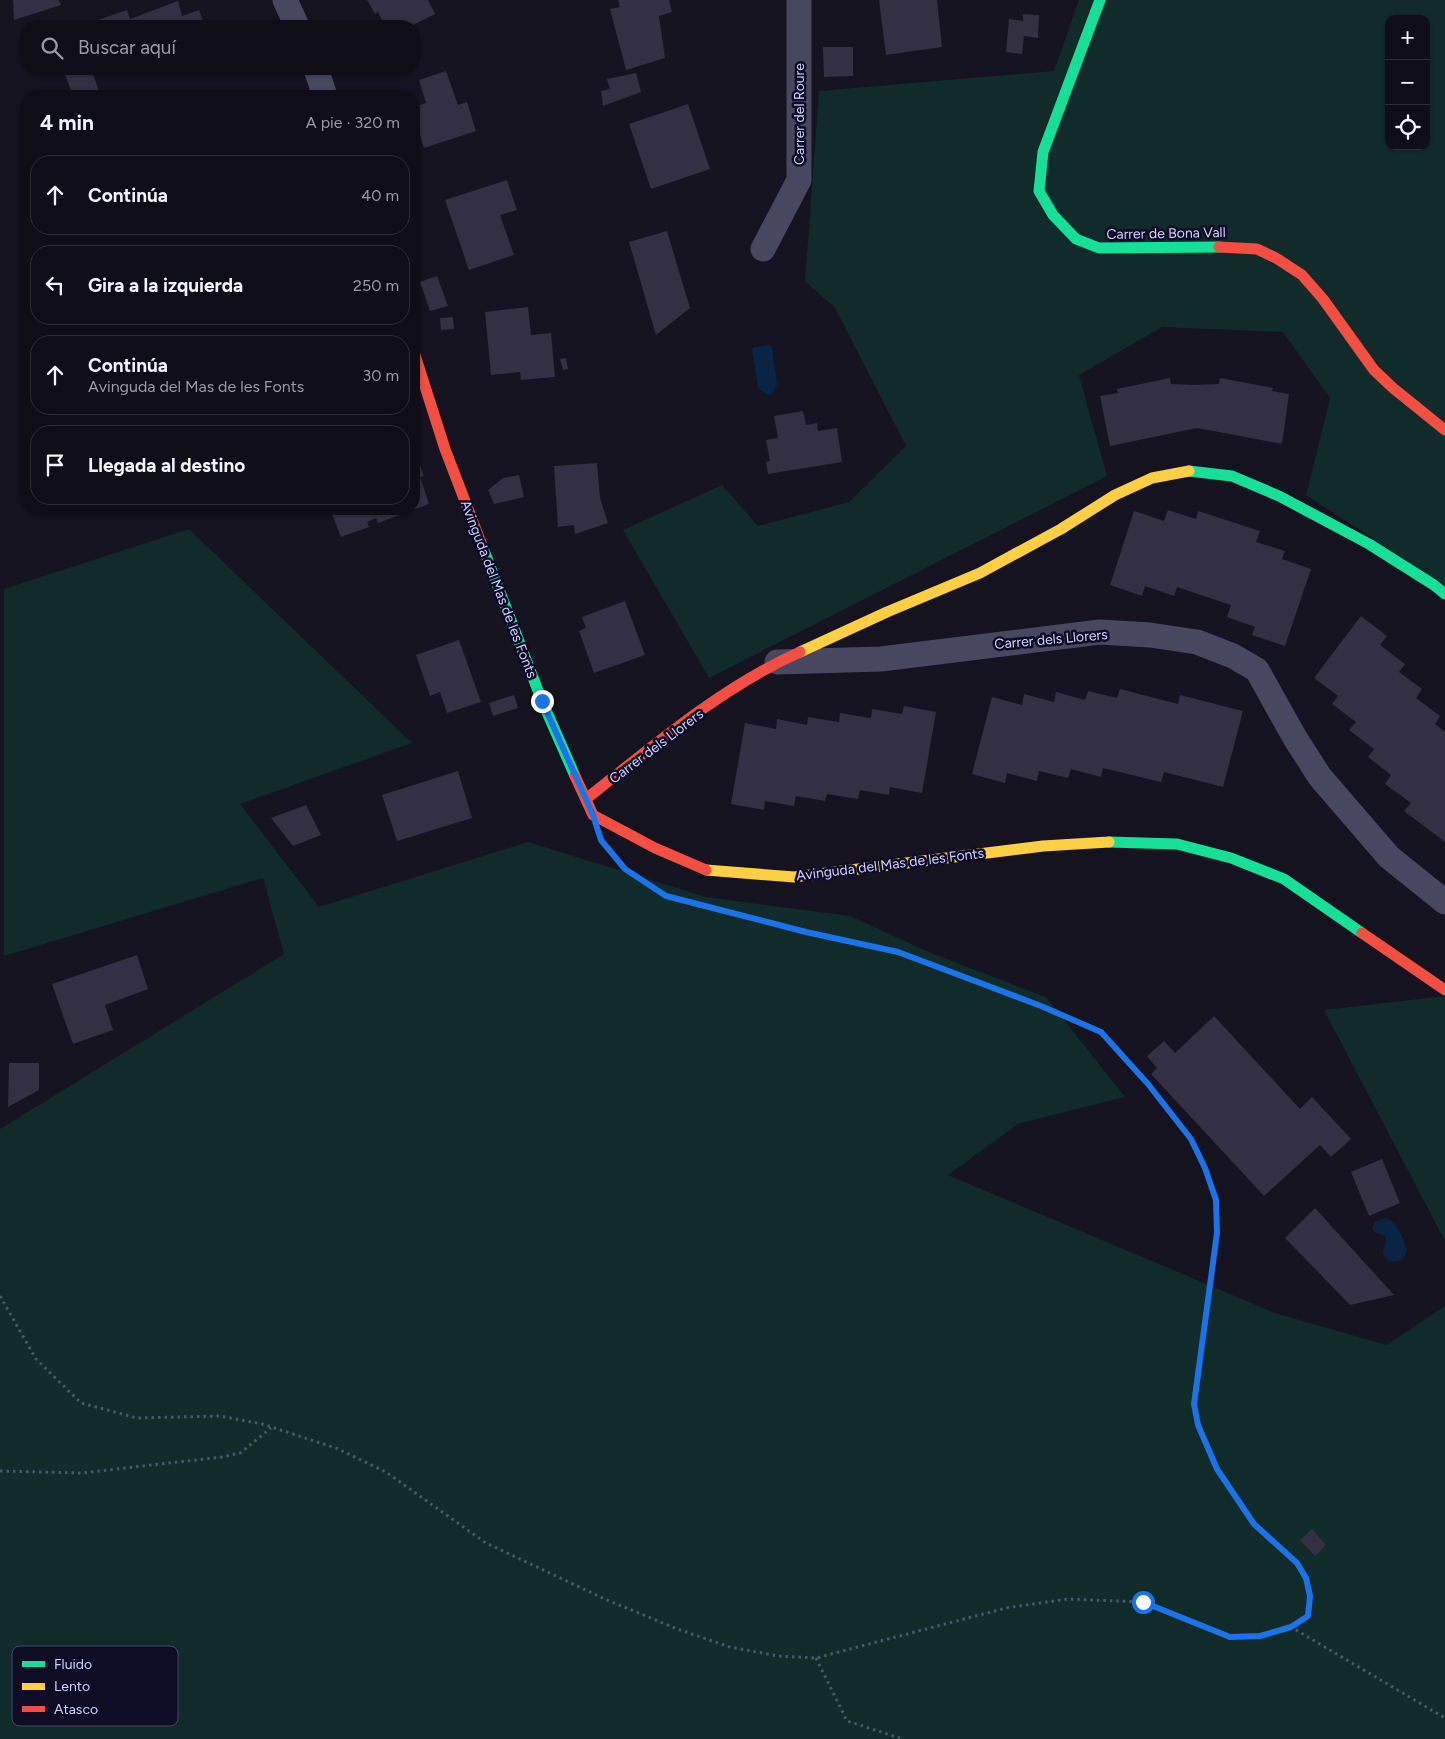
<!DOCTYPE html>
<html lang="es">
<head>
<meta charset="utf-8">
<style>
	body { margin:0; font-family:Figtree,sans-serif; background:#181720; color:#f1f3f6 }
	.controls { position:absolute; right:15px; top:15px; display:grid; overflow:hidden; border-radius:10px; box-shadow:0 1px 4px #0004 }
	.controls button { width:45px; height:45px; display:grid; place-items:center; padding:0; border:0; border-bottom:1px solid #2f2e36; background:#0f0e17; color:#f1f3f6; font:25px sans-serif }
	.stop { position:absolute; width:15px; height:15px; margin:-11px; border:4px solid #1a73e8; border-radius:50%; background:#fff }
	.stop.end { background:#1a73e8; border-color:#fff; box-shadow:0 1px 5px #0008 }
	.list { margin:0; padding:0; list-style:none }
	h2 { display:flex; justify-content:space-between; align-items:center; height:65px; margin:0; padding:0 20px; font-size:21px }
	h2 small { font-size:16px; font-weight:400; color:#9b9ca1 }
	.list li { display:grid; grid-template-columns:32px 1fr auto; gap:15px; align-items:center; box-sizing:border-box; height:80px; margin:0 10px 10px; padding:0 10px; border:1px solid #2f2e36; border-radius:20px }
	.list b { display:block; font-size:19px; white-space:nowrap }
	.list p { margin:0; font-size:16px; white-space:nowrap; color:#9b9ca1 }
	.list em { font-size:16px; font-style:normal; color:#9b9ca1 }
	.icon { flex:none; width:28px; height:28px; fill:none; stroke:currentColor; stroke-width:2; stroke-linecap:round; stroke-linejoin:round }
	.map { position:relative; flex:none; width:1445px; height:1739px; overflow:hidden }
	.search { position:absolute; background:#0f0e17; box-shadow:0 1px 4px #0004; left:20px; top:20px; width:400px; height:55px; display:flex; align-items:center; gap:12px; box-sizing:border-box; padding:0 18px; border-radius:20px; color:#9b9ca1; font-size:19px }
	.panel { position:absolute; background:#0f0e17; box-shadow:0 1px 4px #0004; left:20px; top:90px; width:400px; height:425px; border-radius:20px }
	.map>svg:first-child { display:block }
	.green { fill:#102b29; fill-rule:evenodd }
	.water { fill:#092444 }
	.building { fill:#323042 }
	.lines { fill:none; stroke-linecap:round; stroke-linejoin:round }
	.path { stroke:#465a66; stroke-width:3; stroke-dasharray:2.5 4; stroke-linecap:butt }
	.street { stroke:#474860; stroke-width:25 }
	.fast { stroke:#16e098; stroke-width:11 }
	.slow { stroke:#ffcf43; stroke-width:11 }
	.jam { stroke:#f24e42; stroke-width:11 }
	.route { stroke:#1a73e8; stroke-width:6 }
	.labels { text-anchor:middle; stroke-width:5; stroke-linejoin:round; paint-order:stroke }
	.street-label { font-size:14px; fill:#d1d1ff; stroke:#0f0d25 }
	.key { fill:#0f0d25; stroke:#494866; stroke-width:1 }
	.key-label { font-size:14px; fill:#d1d1ff }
</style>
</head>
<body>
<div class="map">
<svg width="1445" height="1739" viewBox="0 0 1445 1739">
	<rect width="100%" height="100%" fill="#14131f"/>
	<path class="green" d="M1079,0h366v585l-139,-90 24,-97 -47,-66 -121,-5 -83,48 28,101 -398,202 -86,-148 99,-45 36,41 91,-24 57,-56 -71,-138 -30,-27 14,-190 235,-20zM1389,19h37v127h-37z
		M189,529l223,214 -172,61 79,103 209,-65 178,55 144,19 81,37 115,44 79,100 -107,27 -70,51 327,138 112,32 58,-39v433h-1445v-610l284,-175 -21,-76 -259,78v-367z
		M1445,996v245l-121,-231z"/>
	<path class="water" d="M769,345l3,2 5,38 -5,9 -4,1 -10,-7 -6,-39 2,-2z
		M1386,1218c11,3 17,21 21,31l-3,9c-8,6 -20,5 -21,-6 0,-5 3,-9 3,-13l-1,-3 -11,-4 -2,-5 3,-5z"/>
	<path class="building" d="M13,0h46l2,5 -47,15z
		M367,0h61l7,14 -24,12h-26l-7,-14 -3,2z
		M618,0h51l3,12 -13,4 6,42 -39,12 -16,-61 10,-2z
		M879,0h58l5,47 -56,8z
		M178,1l4,15 17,-6 6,16h-105l-2,-6 29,-10 3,9z
		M1023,14l16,1 -1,23 -14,-2 -2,18 -16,-2 3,-33 14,2z
		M823,47h30v29l-29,1z
		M63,69h28l10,27h-28z
		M446,71l12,34 9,-3 9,29 -52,17 -10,-33v-8l12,-4 -7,-23z
		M636,73l5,19 -38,14 -2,-15 9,-2 -3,-10z
		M688,104l22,65 -59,20 -22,-65z
		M507,180l10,30 -17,5 14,40 -45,15 -24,-70z
		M667,231l23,77 -34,27 -27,-93z
		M437,276l11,30 -18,5 -10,-29z
		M528,307l3,28 20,-2 4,44 -34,3 -1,-8 -29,3 -6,-63z
		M453,317l1,12 -13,1 -1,-12z
		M566,358l2,11 -5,1 -3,-11z
		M1170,378l1,6 24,1 24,-1 1,-6 53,10 -1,3 17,3 -7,50 -85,-16 -87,18 -10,-50 18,-3 -1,-4z
		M803,411l3,14 11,-2 1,8 19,-3 5,34 -74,12 -2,-12 4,-1 -4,-21 12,-2 -4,-22z
		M414,449l10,27 -4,1 9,27 -51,19 -2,-5 -9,4 2,5 -28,10 -11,-28h84z
		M597,463l3,35 8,25 -33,11 -1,-9 -16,2 -4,-61z
		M519,475l5,22 -30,7 -6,-14 15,-12z
		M1168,510l28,9 2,-8 62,20 -4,11 29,9 -3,8 29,10 -26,77 -33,-11 3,-8 -28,-10 4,-12 -54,-18 -3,9 -29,-10 -3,10 -32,-11 24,-74 30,10z
		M625,601l20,54 -51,18 -15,-42 7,-3 -4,-11z
		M1361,616l26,20 -7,9 25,19 -6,8 23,17 -6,9 24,18 -5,8 10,8v110l-41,-31 7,-8 -26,-19 6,-9 -23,-18 6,-8 -25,-19 7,-8 -24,-18 6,-8 -24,-18z
		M459,640l22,62 -34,11 -7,-21 -10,4 -14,-41z
		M1120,689l58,15 2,-9 63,16 -20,76 -59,-15 -3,10 -58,-14 -2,9 -30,-8 -3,9 -29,-7 -2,10 -30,-8 -2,10 -33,-9 20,-77 30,8 2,-11 30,8 2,-10 29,8 3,-9 29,7z
		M514,695l4,13 -25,8 -4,-13z
		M904,706l32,6 -14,81 -32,-6 -1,8 -29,-5 -2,9 -31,-5 -2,7 -29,-5 -2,10 -29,-5 -1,9 -33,-6 14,-81 31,6 1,-10 30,6 1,-8 31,5 1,-9 31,5 1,-9 30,5z
		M458,771l14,47 -75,23 -15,-46z
		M306,805l15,30 -28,11 -22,-28z
		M137,955l11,34 -43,16 8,25 -40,14 -21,-60z
		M1214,1016l86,93 12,-12 39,42 -20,18 -11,-12 -56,51 -113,-122 6,-6 -10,-12 17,-15 11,12z
		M9,1063h30v27l-31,17z
		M1382,1159l18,44 -31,13 -18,-44z
		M1315,1208l79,87 -44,10 -65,-67z
		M1312,1529l14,16 -11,11 -15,-16z"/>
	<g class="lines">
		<path class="path" d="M628,871l38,25 37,11 103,25 92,20 143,54 60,26 47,52 43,55 14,29 11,32 1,33 -23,171 4,21 19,44 37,54 43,40 9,15 4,17 -2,21 -17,11
			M0,1296l36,63 45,44 56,15 83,-2 42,8 74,24 50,24 100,71 121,57 73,30 50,17 48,9 38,2 190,-50 62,-9 75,3 87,35 31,-1 30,-9 154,91
			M0,1471l82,2 140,-16 18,-4 31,-25
			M816,1658l31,63 56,18"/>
		<path class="street" d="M285,0l12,26
			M316,69l9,27
			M763,249l36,-69v-180
			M777,662l104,-3 219,-27 50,3 47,7 36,14 24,14 38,68 25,39 69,80 56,45"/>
		<path class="fast" d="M1100,0l-57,152 -4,39 14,24 23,24 23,9 120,-1
			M1189,471l43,5 47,20 90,48 65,41 11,9
			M483,548l59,153 33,75
			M1109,842l68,2 54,14 53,21 78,54"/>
		<path class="slow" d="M800,652l87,-40 93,-39 81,-44 54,-34 37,-17 37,-7
			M706,870l88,7 249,-31 66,-4"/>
		<path class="jam" d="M1219,247l38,2 19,9 26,17 21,24 51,71 19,18 52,42
			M414,352l31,97 38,99
			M575,776l18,39 62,33 51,22
			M586,799c67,-53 136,-112 214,-147
			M1362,933l83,57"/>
	</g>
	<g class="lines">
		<path class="route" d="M542,701l51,114 8,25 24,29 41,27 140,36 92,20 143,54 60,26 47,52 43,55 14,29 11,32 1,33 -23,171 4,21 19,44 37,55 43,39 9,15 4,18 -2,20 -17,11 -31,9 -30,1 -87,-35"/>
	</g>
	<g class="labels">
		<g class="street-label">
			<text transform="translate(799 114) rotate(-90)" y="5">Carrer del Roure</text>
			<text transform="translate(1166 233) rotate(-1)" y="5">Carrer de Bona Vall</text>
			<text transform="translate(499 589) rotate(69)" y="5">Avinguda del Mas de les Fonts</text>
			<text transform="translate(1051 639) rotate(-5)" y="5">Carrer dels Llorers</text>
			<text transform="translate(656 746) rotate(-37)" y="5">Carrer dels Llorers</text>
			<text transform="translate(890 864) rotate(-7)" y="5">Avinguda del Mas de les Fonts</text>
		</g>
	</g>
	<rect x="12" y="1646" width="166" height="80" rx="8" class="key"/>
	<rect x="22" y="1661" width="23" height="6" fill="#16e098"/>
	<rect x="22" y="1683" width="23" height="7" fill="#ffcf43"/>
	<rect x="22" y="1706" width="23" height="6" fill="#f24e42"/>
	<g class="key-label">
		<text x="54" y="1669">Fluido</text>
		<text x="54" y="1691">Lento</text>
		<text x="54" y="1714">Atasco</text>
	</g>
</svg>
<div class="controls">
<button>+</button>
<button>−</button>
<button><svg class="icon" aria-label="locate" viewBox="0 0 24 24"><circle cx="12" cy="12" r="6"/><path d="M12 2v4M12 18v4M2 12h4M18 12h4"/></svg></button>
</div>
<div class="stop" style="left:1143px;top:1602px"></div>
<div class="stop end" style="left:542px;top:701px"></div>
<div class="search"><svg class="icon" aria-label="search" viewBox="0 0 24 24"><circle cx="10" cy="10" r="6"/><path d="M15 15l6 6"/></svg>Buscar aquí</div>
<section class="panel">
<h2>4 min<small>A pie · 320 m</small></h2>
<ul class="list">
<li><svg class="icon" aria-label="ahead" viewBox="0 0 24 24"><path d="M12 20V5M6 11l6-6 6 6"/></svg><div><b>Continúa</b></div><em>40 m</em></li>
<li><svg class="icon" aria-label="left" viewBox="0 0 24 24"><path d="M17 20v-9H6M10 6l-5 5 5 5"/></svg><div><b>Gira a la izquierda</b></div><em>250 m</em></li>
<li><svg class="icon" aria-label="ahead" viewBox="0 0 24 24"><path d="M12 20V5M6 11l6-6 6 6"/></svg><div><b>Continúa</b><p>Avinguda del Mas de les Fonts</p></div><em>30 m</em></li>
<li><svg class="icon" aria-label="arrive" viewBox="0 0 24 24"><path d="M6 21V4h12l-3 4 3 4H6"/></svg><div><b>Llegada al destino</b></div></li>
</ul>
</section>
</div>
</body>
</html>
